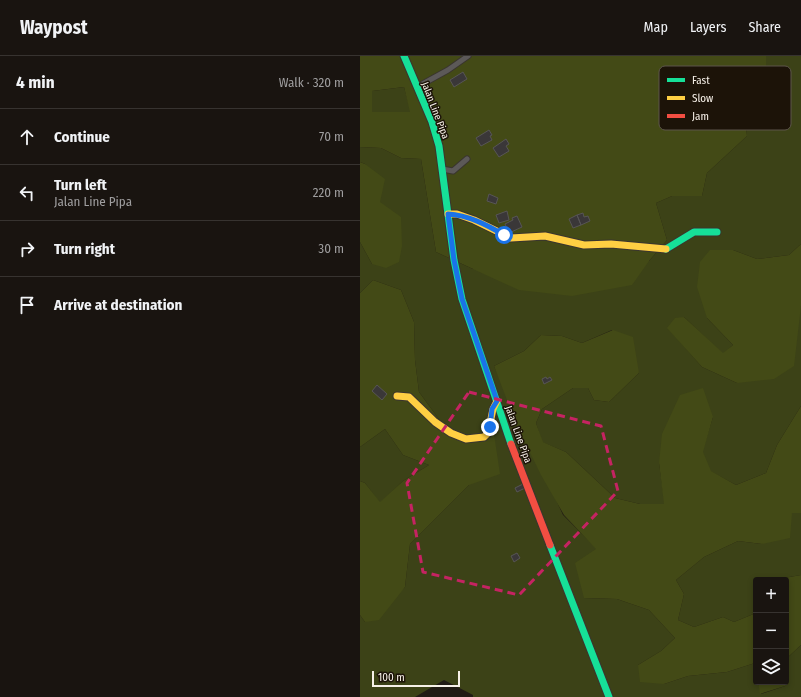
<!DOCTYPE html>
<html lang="en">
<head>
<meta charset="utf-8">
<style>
	body { margin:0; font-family:"Fira Sans Condensed",sans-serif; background:#26211e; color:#f1f3f6 }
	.controls { position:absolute; right:12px; bottom:12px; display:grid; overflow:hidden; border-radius:4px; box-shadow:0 2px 6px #0003 }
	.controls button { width:36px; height:36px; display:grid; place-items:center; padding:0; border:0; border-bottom:1px solid #373330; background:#191410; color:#f1f3f6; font:20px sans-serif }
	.scale { position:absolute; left:12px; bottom:10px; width:88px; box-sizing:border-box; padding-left:4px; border:2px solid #f6f0e8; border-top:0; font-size:11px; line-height:14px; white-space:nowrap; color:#f6f0e8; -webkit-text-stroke:3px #1c1308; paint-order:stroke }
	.stop { position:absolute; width:12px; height:12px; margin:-9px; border:3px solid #1a73e8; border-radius:50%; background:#fff }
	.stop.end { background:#1a73e8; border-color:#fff; box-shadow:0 1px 4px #0008 }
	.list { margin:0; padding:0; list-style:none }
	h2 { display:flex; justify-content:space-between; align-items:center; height:52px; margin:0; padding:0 16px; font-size:17px }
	h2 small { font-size:13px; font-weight:400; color:#9f9e9f }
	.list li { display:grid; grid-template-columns:26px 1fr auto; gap:12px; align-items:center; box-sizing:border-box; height:56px; padding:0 16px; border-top:1px solid #373330 }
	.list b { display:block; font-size:15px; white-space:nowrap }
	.list p { margin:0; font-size:13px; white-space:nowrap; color:#9f9e9f }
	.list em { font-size:13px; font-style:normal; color:#9f9e9f }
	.icon { flex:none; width:22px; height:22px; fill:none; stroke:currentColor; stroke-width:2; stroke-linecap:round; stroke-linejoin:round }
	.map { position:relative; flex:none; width:441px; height:641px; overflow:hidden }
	header { display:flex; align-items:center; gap:24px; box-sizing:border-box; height:56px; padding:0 20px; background:#191410; border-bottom:1px solid #373330 }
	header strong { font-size:19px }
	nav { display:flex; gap:22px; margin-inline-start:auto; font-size:14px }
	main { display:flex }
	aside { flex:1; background:#191410 }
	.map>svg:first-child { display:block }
	.green { fill:#3c4217 }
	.forest { fill:#434a16; fill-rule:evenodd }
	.building { fill:#3a3738; stroke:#575555 }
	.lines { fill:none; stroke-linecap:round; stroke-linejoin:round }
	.street-casing { stroke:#3a352f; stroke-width:7 }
	.fast-casing { stroke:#3a352f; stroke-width:9 }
	.slow-casing { stroke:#3a352f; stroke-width:9 }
	.jam-casing { stroke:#3a352f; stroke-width:9 }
	.street { stroke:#5c5958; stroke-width:5 }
	.fast { stroke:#16e098; stroke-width:7 }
	.slow { stroke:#ffcf43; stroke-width:7 }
	.jam { stroke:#f24e42; stroke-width:7 }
	.route { stroke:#1a73e8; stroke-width:5 }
	.marked { fill:none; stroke:#c52362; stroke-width:3; stroke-dasharray:8 5; stroke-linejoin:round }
	.labels { text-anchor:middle; stroke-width:3; stroke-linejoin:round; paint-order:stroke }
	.street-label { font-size:10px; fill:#f6f0e8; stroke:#1c1308 }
	.key { fill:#1c1308; stroke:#5d554b; stroke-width:1 }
	.key-label { font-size:11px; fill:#f6f0e8 }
</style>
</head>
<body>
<header>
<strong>Waypost</strong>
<nav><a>Map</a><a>Layers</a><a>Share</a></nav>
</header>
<main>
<aside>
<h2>4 min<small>Walk · 320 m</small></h2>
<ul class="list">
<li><svg class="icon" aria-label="ahead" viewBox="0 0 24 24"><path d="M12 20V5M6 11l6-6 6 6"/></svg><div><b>Continue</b></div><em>70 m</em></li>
<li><svg class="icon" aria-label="left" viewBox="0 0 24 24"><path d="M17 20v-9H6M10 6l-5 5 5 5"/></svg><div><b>Turn left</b><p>Jalan Line Pipa</p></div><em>220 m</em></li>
<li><svg class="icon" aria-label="right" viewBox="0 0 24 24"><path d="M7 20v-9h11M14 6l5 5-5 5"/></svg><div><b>Turn right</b></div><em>30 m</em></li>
<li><svg class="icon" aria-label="arrive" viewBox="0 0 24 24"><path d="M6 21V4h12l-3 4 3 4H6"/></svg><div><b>Arrive at destination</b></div></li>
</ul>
</aside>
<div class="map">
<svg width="441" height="641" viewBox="0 0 441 641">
	<rect width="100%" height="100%" fill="#211b15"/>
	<path class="green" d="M406,0h35v188l-12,11 -32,4 -24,-9 -26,68 26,27 -10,9 -39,-37 -16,11 34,39 35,16 64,-77v100l-24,39 -11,28 -30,12 -26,-14 -8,-19 11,-35 -54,46 6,42 -25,-1 -25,-6 -49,-46 -24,-10 -6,-19 6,-14 31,-21h15l6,12 15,2 30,-29 -27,-43 -30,13 -20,-7 -21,-1 -17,16 -30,15 69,149 34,34 -13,49 33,1 32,11 26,28 -14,13 -23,14 26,19 24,-8 39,-4 28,-9 1,19h2l3,12 24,-8v-4h1v-23l15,-14v52h-328v-2l-29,-15 -29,17h-55v-82l5,7 40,-35 5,-43 59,-59 -9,-50 -19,-13 -22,-30 -4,-32 -1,-38 -13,-32 -28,-10 -13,13v-51l12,22 8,-62 -15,-38 -5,-2v-15l21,1 20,10 20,1 15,93 37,17 176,-8 18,-21 -11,-37 16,-7h30l5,-23 40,-37 -4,-40 23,-30z
		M44,31l7,25h-39v-21z
		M25,373l18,26 26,10 -26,16 -23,22 -15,-20 -5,-2v-34z
		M432,457h9v62l-17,3 -5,2h-23v33l-22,9 -11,-5 -29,10 -16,-7 6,-26 -8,-14 28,-23 34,-16 24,3z"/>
	<path class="forest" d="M0,0h406v10l-23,30 4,40 -40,37 -5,23h-30l-16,7 11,37 -18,21 -17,24 -60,11 -53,-6 -83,-38 -15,-93 -20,-1 -20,-10 -21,-1zM44,31l6,25h-38v-21z
		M0,106l5,2 20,15 -5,23 21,15 1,29 -3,16 -13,6 -14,-4 -12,-22z
		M441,188v62l-7,60 -20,13 -37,4 -35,-16 -35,-39 8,-10 9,-1 39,36 10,-8 -26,-27 -10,-31 3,-25 10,-12h23l24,9 32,-4z
		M13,224l28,10 13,32 1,38 4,32 22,30 19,13 34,-1 6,40 -31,11 -59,59 -5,43 -26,33 -14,2 -5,-7v-134l5,2 15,19 23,-21 26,-16 -26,-10 -18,-26 -25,18v-154z
		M253,274l20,7 6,36 -30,29 -15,-2 -6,-12h-15l-31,21 -6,14 7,19 23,10 49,46 25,6h24l-5,-41 3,-29 18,-39 23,-7 10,29 -10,35 8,19 25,14 30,-12 11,-28 24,-39v107h-9l-2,25 -28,6 -24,-3 -34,16 -28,23 8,14 -6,26 16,7 29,-10 11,5 22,-9v53l-1,-3 -28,9 -39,4 -24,8 -24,-2 -2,-17 23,-14 14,-13 -26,-28 -32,-11 -33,-1 -9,-35 21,-14 -32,-34 -23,-40 -24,-49 -23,-60 30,-15 17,-16 21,1 20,7z
		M441,519v70l-15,14v-79h-7l5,-2z
		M398,626h27v4l-25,8z"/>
	<path class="building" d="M103,16l4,7 -13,8 -4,-7z
		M129,74l3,5 -2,1 2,4 -11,6 -5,-8z
		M146,83l3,5 -3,2 3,5 -10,6 -6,-9z
		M129,138l9,4 -2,6 -9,-3z
		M147,155l2,9 -10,3 -3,-8z
		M223,157l1,4 4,-1 2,5 -9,4 -4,-10z
		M217,159l4,10 -8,3 -4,-9z
		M157,160l5,11 -13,6 -4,-9 8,-4 -1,-2z
		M186,321l1,2 3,-2 2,3 -8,4 -2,-5z
		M17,329l10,9 -5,6 -10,-9z
		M163,428l2,4 -8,4 -2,-4z
		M157,497l3,5 -6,4 -3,-6z"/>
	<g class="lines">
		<defs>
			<path id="street" d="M57,31l31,-17 20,-14
				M82,113l11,2 14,-12"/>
			<path id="fast" d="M44,0l28,66 7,24 15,114 8,39 49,145
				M306,193l28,-17h23
				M190,489l59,152"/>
			<path id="slow" d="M88,158h9l17,6 37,18 34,-2 39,9 27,-1 55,5
				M37,340l12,1 26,25 16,11 15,6 18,-2 4,-4 5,-24 4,-8"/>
			<path id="jam" d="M151,388l39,101"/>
		</defs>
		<use href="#street" class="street-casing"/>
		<use href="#fast" class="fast-casing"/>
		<use href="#slow" class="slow-casing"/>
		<use href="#jam" class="jam-casing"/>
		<use href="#street" class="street"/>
		<use href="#fast" class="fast"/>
		<use href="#slow" class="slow"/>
		<use href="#jam" class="jam"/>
	</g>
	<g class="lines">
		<path class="route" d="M130,371l2,-18 5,-8 -35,-102 -8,-39 -6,-46c20,1 39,11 56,21"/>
	</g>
	<path class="marked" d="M109,336l132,34 17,65 -99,104 -96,-23 -16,-89z"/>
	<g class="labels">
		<g class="street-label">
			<text transform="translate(76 54) rotate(69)" y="4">Jalan Line Pipa</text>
			<text transform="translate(159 378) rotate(70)" y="4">Jalan Line Pipa</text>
		</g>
	</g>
	<rect x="299" y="10" width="132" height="64" rx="6" class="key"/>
	<rect x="307" y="22" width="18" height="4" fill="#16e098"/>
	<rect x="307" y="40" width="18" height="4" fill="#ffcf43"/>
	<rect x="307" y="58" width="18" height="4" fill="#f24e42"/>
	<g class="key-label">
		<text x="332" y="28">Fast</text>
		<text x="332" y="46">Slow</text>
		<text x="332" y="64">Jam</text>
	</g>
</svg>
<div class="controls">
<button>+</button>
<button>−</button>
<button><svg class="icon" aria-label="layers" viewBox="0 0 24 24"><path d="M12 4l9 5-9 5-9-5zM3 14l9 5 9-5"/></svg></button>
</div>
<div class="scale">100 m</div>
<div class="stop" style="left:144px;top:179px"></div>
<div class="stop end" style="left:130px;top:371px"></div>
</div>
</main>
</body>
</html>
